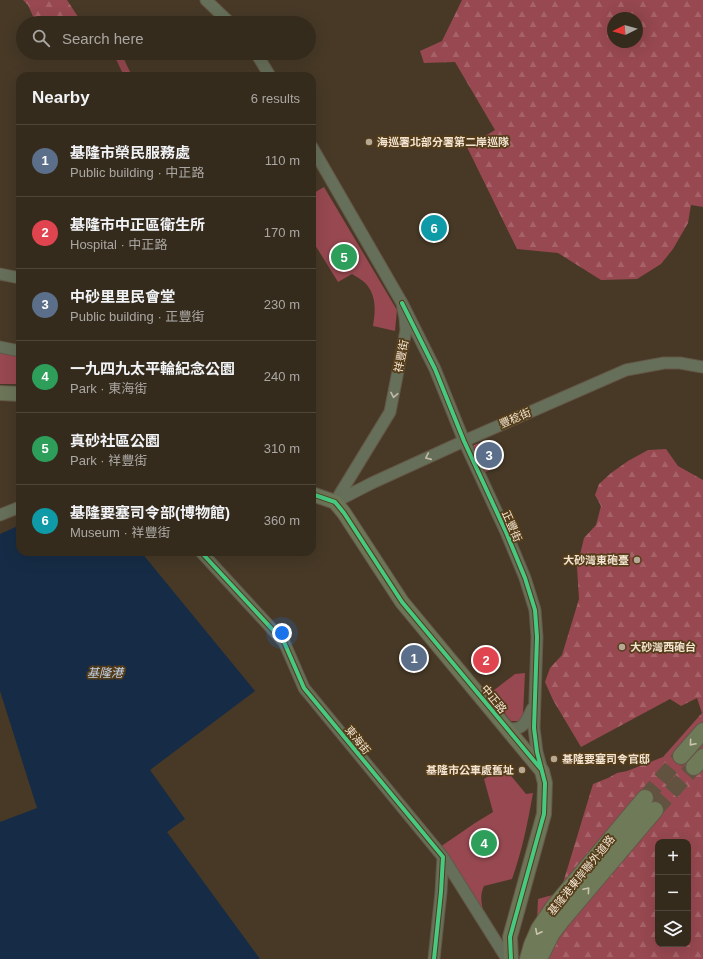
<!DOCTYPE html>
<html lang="en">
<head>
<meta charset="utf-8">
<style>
	body { margin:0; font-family:Helvetica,"Noto Sans TC",sans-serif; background:#403729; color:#f1f3f6 }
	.controls { position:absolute; right:12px; bottom:12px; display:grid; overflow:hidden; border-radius:8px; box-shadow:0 4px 16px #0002 }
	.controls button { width:36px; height:36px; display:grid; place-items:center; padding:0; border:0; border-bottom:1px solid #4f473b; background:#352b1c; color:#f1f3f6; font:20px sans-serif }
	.compass { position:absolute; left:607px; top:12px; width:36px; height:36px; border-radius:50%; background:#352b1c; box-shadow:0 4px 16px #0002; rotate:265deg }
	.you { position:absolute; left:282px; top:633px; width:14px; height:14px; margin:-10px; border:3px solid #fff; border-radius:50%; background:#1a73e8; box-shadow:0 0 0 6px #1a73e833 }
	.badge { display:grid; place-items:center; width:26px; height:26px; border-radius:50%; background:#8bbbb9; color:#fff; font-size:13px; font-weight:700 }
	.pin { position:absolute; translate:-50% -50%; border:2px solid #fff; box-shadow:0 1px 4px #0006 }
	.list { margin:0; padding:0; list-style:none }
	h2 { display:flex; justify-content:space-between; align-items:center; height:52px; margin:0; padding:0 16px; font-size:17px }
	h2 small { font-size:13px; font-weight:400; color:#aaa7a3 }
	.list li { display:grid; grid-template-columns:26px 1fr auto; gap:12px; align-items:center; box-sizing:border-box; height:72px; padding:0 16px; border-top:1px solid #4f473b }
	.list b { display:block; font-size:15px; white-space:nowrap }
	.list p { margin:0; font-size:13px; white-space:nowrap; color:#aaa7a3 }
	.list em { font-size:13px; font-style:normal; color:#aaa7a3 }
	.icon { flex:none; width:22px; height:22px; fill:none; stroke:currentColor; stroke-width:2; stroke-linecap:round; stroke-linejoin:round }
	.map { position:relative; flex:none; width:703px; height:959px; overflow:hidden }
	.search { position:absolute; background:#352b1c; box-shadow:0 4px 16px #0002; left:16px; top:16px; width:300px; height:44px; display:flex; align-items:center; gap:10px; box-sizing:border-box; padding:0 14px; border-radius:22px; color:#aaa7a3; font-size:15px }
	.panel { position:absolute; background:#352b1c; box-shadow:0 4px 16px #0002; left:16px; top:72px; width:300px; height:484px; border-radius:12px }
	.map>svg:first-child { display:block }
	.forest { fill:url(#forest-firs); fill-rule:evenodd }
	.park { fill:#974850 }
	.garden { fill:url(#garden-furrows) }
	.water { fill:#162c46 }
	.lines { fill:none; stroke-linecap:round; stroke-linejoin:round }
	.highway-tunnel { stroke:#615340; stroke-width:16; stroke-dasharray:16 8; stroke-linecap:butt }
	.minor-casing { stroke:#645747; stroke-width:13 }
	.major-casing { stroke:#645747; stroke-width:16 }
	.highway-casing { stroke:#645747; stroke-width:18 }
	.minor { stroke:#666f59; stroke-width:11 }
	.major { stroke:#6c7558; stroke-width:14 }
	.highway { stroke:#6f7a59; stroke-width:16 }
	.cycleway-casing { stroke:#543c19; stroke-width:6 }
	.cycleway { stroke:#46c982; stroke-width:4 }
	.oneway { stroke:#c2bba7 }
	.oneway2 { stroke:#cbc4ad }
	.poi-dot { fill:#b7a895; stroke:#543c19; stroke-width:1.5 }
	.labels { text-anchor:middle; stroke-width:3.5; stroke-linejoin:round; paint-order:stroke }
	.poi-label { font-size:11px; font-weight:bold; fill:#f3e4d1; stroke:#543c19; text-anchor:start }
	.street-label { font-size:11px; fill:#f3e4d1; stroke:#543c19 }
	.water-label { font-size:12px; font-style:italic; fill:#c0d2e9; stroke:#543c19 }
</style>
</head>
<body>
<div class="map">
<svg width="703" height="959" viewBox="0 0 703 959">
	<defs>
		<pattern id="forest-firs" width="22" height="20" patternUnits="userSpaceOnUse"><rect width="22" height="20" fill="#974850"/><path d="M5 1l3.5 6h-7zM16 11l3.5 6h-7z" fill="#a66268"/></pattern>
		<pattern id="garden-furrows" width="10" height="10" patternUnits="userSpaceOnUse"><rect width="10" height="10" fill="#974850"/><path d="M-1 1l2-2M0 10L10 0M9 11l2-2" fill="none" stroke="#a66268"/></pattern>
	</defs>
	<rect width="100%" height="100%" fill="#473926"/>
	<path class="forest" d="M23,0h44l15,23h-46l-8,-18z
		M462,0h241v207l-12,-2 -3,18 -15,26 -12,15 -24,15 -36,1 -43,-27 -41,-4 -50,-102 28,-17 -40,-68 -31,1 -4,-12 22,-10zM613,18h24v24h-24z
		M103,53h18l11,23h-8l-10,-21z
		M666,449l12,17 25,14v479h-164l-3,-17 2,-43 22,-6 33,-109 15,-6 9,-5 10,-2 36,-14 39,-44 -5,-15 -16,8 -11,-7 -89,48 -28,-47 -8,-18 5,-14 12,-13 17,-56 -2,-32 7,-29 12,-13 5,-19 -6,-11 4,-11 12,-11 17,-12 20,-11zM658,842h30v102h-30z"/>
	<path class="park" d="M324,187l73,123 -2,21 -22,-5c2,-14 4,-28 -6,-41 -3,-4 -10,-8 -15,-11l-14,8 -26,-42v-46z
		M0,350l6,1 14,8v25h-20z
		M525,673l-2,42 -4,6h-8l-22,-27 26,-20z
		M504,767l22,27 7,-1c-5,29 -11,58 -21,86l-28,7c-5,11 -2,18 0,29l-44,-68 35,-24 18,-11 -9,-33z"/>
	<path class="garden" d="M479,443l11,27 -7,3 -11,-27z"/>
	<path class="water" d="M20,525v27h121l114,139 -105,79 35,49 -18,13 93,127h-260v-137l37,-14 -37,-117v-157z"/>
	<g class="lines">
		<path class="highway-tunnel" d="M645,798l36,-42
			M655,810l39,-43"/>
		<defs>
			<path id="minor" d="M206,0l24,23
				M256,53l14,23
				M312,147l90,156 3,15 1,12 -16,82 -55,90
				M0,274l20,4
				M402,303l33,66 29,72 42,91 19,46 10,32 2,27 -3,91 3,24 5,18
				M0,347l20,4
				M335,502l37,-19 92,-42 162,-71 38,-7h16l23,4
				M0,515l20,-8
				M201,552l83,90 20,46 139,169 -2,35 -7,67
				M506,728c17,4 20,-6 26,-19
				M443,857l64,102"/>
			<path id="major" d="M0,393l20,1
				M312,494l23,8 9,11 58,89 140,169 3,12 -1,31 -34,123 1,22"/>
			<path id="highway" d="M681,756l22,-25
				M694,767l9,-10
				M528,959l4,-14 7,-16 14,-21 92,-110
				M539,959l13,-26 10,-13 93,-110"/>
		</defs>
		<use href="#minor" class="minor-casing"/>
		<use href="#major" class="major-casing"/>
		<use href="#highway" class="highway-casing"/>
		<use href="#minor" class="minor"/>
		<use href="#major" class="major"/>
		<use href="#highway" class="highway"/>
		<defs>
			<path id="cycleway" d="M402,303l33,66 29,72 42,91 19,46 10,32 2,27 -3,91 3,24 8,31 -1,31 -34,123 1,22
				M312,494l23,8 9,11 58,89 138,166
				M201,552l83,90 20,46 139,169 -2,35 -7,67"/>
		</defs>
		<use href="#cycleway" class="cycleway-casing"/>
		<use href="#cycleway" class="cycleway"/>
	</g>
	<defs><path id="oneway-chevron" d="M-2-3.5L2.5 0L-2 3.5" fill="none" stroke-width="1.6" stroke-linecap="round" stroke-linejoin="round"/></defs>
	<g class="oneway">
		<use href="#oneway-chevron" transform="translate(394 395) rotate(101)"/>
		<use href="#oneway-chevron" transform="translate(428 457) rotate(156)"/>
	</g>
	<g class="oneway2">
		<use href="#oneway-chevron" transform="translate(692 743) rotate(131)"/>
		<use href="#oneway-chevron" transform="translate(587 890) rotate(-50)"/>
		<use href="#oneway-chevron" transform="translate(538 932) rotate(117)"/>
	</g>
	<g class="poi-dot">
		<circle cx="369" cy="142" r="4"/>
		<circle cx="637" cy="560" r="4"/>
		<circle cx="622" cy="647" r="4"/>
		<circle cx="554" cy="759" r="4"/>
		<circle cx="522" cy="770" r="4"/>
	</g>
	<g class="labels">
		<g class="poi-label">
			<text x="377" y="146">海巡署北部分署第二岸巡隊</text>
			<text x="629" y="564" text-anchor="end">大砂灣東砲臺</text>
			<text x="630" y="651">大砂灣西砲台</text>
			<text x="562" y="763">基隆要塞司令官邸</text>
			<text x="514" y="774" text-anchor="end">基隆市公車處舊址</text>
		</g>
		<g class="street-label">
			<text transform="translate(401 356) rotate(-79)" y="4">祥豐街</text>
			<text transform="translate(515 418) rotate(-24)" y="4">豐稔街</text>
			<text transform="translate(512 526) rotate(66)" y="4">正豐街</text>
			<text transform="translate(494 699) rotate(51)" y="4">中正路</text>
			<text transform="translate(358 740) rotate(51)" y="4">東海街</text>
			<text transform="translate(581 875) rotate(-51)" y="4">基隆港東岸聯外道路</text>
		</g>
		<g class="water-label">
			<text x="105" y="677">基隆港</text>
		</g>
	</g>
</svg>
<div class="controls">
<button>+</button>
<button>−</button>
<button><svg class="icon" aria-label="layers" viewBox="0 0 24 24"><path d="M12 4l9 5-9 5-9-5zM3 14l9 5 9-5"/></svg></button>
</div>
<svg class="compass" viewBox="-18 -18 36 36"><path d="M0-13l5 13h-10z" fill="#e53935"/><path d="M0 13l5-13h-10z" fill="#aaa7a3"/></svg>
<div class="you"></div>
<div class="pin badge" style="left:414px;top:658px;background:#5c6f8a">1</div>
<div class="pin badge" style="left:486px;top:660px;background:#e0444e">2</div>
<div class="pin badge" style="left:489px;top:455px;background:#5c6f8a">3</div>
<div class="pin badge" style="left:484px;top:843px;background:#2e9e5b">4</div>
<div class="pin badge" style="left:344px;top:257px;background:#2e9e5b">5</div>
<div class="pin badge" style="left:434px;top:228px;background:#0f9aa8">6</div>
<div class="search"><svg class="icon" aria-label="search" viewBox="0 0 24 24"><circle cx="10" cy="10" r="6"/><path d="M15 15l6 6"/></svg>Search here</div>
<section class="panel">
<h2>Nearby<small>6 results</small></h2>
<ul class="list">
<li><span class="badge" style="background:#5c6f8a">1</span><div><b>基隆市榮民服務處</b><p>Public building · 中正路</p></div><em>110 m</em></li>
<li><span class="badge" style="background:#e0444e">2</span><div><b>基隆市中正區衛生所</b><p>Hospital · 中正路</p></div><em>170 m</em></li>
<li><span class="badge" style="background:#5c6f8a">3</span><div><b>中砂里里民會堂</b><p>Public building · 正豐街</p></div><em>230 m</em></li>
<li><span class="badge" style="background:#2e9e5b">4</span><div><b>一九四九太平輪紀念公園</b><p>Park · 東海街</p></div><em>240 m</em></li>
<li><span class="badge" style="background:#2e9e5b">5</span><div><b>真砂社區公園</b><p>Park · 祥豐街</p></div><em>310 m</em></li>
<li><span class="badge" style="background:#0f9aa8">6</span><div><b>基隆要塞司令部(博物館)</b><p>Museum · 祥豐街</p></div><em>360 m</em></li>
</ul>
</section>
</div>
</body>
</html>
